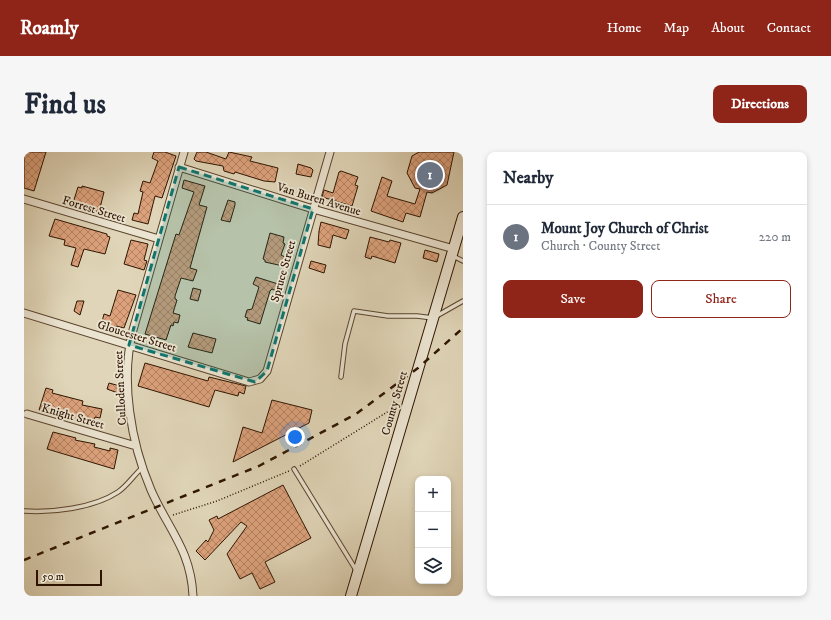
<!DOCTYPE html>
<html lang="en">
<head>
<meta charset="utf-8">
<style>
	body { margin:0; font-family:"IM FELL DW Pica",serif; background:#f6f6f7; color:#1f2937 }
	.controls { position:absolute; right:12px; bottom:12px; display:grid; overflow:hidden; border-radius:8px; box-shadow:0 2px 6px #0003 }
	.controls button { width:36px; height:36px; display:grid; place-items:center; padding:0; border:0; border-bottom:1px solid #e0e1e3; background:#fff; color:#1f2937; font:20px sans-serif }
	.scale { position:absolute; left:12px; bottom:10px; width:66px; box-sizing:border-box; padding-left:4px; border:2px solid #2e1400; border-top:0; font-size:11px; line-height:14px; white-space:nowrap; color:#2e1400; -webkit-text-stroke:3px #ebe4d1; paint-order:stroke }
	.you { position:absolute; left:271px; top:285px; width:14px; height:14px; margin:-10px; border:3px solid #fff; border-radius:50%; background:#1a73e8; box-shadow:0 0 0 6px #1a73e833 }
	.badge { display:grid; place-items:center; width:26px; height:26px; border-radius:50%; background:#8f2418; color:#fff; font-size:13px; font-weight:700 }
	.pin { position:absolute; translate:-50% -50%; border:2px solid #fff; box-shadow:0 1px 4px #0006 }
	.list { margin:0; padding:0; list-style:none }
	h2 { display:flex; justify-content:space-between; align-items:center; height:52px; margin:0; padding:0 16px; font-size:17px }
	h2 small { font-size:13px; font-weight:400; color:#747a83 }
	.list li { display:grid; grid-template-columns:26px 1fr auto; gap:12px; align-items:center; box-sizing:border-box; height:64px; padding:0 16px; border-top:1px solid #e0e1e3 }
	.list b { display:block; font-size:15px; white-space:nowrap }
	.list p { margin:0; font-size:13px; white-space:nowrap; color:#747a83 }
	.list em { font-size:13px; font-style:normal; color:#747a83 }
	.actions { display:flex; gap:8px; padding:12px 16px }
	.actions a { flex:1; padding:9px 0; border:1px solid #8f2418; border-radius:8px; text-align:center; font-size:14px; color:#8f2418 }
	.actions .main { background:#8f2418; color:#fff }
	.icon { flex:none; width:22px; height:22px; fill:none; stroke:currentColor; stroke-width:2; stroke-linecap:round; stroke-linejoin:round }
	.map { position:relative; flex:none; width:439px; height:444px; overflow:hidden; border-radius:8px }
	header { display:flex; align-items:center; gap:24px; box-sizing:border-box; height:56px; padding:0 20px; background:#8f2418; color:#fff }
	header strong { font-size:19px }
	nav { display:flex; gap:22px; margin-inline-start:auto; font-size:14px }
	.intro { display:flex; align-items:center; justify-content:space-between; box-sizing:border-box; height:96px; padding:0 24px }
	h1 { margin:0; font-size:28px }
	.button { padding:10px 18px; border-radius:8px; background:#8f2418; color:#fff; font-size:14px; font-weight:700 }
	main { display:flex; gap:24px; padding:0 24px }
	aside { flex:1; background:#fff; border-radius:8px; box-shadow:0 2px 6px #0003 }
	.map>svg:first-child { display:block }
	.building { fill:url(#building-cross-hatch); stroke:#2e1400 }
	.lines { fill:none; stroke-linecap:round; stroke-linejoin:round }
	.lane-casing { stroke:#5a442e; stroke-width:5.5 }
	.street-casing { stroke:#5a442e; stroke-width:9 }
	.secondary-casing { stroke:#2e1400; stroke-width:12 }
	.path { stroke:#2e1400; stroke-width:1.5; stroke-dasharray:1 2; stroke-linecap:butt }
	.lane { stroke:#ebe4d1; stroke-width:3.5 }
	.street { stroke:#ebe4d1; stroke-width:7 }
	.secondary { stroke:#ebe4d1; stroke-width:10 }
	.rail { stroke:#2e1400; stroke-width:2.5; stroke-dasharray:7 7; stroke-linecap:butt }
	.marked { fill:#0f766e; fill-opacity:0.2; stroke:#0f766e; stroke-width:3; stroke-dasharray:8 5; stroke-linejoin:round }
	.labels { text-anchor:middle; stroke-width:3.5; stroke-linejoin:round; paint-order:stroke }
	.street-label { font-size:12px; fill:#2e1400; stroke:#ebe4d1 }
</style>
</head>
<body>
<header>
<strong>Roamly</strong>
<nav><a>Home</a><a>Map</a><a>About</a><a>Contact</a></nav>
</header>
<div class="intro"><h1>Find us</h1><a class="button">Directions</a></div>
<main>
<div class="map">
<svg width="439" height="444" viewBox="0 0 439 444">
	<defs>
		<pattern id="building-cross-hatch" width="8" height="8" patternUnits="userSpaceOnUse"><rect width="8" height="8" fill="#dda27c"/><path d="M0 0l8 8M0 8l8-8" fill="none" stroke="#b48363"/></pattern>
	</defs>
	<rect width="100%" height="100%" fill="#e0d5b8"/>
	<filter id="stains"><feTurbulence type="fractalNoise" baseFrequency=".005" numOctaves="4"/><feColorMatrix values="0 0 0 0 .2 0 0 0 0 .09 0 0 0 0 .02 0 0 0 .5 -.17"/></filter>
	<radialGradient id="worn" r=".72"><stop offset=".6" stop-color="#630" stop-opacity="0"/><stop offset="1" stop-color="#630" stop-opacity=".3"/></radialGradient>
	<path class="building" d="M0,0h22l-12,39 -10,-3z
		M130,0h11l11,4 -14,42 -7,-2 -7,28 -16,-4 2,-7 4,1 5,-22 -3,-1 3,-10 7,2 8,-22 -6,-3z
		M173,0h9l20,7 3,-7 23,5 -2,4 28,7 -3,14 -11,-1 -29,-9 -1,2 -10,-3 -1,-5 -27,-5 -2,-2z
		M395,0h35l-7,33 -15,8 -5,-1 -7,25 -14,-4 -3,9 -32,-11 11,-34 10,4 -5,15 28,8 5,-15 -5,-1 -8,-15 5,-17z
		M274,12l13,4 2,2 -2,7 -15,-3z
		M317,19l17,6 -3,8 3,1 -6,20 -30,-9 2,-7 9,3 6,-21z
		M160,28l21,6 -6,19 8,2 -17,61 7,2 -4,11 -12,-3 -6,18v3l2,1 -4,13 7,2 -2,8 -4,-1 -1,4 -2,-1 -5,15 -21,-6 31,-100 3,1 15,-43 -12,-4z
		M58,34l22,6 -5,20 -26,-9 5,-16 4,1z
		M204,48l7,2v3l-5,17 -9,-2z
		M31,67l52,15v2l3,1 -5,17 -21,-5 -6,18 -7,-2 5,-17 -12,-3 1,-5 -16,-4z
		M297,70l28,8 -3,9 -13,-4 -3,13 -12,-3 1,-14z
		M246,81l14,4 -1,6 2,1 -4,11 4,2 -2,9 -18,-4v-2l-2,-1z
		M346,85l19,5 1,-2 11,3 -6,20 -23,-7 -1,3 -6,-2z
		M107,88l17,4 -4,16 3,1 -3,9 -20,-6z
		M401,98l14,4 -2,8 -14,-4z
		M287,109l15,4 -2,8 -15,-5z
		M232,125l22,7 -2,7 -4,-2 -2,2 -10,33 -13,-4 1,-2 -3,-1 2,-7 5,-1 7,-22 -6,-3z
		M169,136l8,2 -3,11 -8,-2z
		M94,138l18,5 -12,33 -8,-2v2l-11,-3 1,-2 -4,-1 2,-8 6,2z
		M53,149h7l-4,14 -6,-4z
		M169,181l23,6 -4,14 -24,-6z
		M121,211l63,18 1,-4 37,9 -2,8 -5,-2 -1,4 -23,-6 -6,17 -71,-21z
		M85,231l11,3 -2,7 -11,-4z
		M22,236l7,2 -1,3 31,8 -1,4 20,4 -2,9 -5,-1 -2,7 -54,-14z
		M248,248l40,10 -3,13 -76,39 10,-35 19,6z
		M29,280l23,6 -1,2 20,4 -1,3 16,4v-3l8,2 -4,19 -67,-20z
		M259,333l28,53 -46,24 10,20 -15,7 -8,-16 -12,6 -13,-25 20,-28 -6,-4 -36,38 -9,-9 10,-11 2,2 6,-12 -5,-10 8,-4 1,3z"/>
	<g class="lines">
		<defs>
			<path id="lane" d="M429,104l10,5
				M317,225l4,-33 9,-33 34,5h29l16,2 30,-17
				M270,317l62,101
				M0,359c28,2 70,-3 94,-19 9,-6 16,-17 24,-24"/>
			<path id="street" d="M160,0l-51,178c-13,50 -2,113 18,160 17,39 40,60 42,106
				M155,15l134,42 141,40
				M0,47l135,40
				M0,161l225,69 11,-3 7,-8 63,-219
				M3,262l109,32"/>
			<path id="secondary" d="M327,444l112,-379"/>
		</defs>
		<use href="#lane" class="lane-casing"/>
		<use href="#street" class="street-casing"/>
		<use href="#secondary" class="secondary-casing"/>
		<path class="path" d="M276,314l97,-60
			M149,363l44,-14 72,-30"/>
		<use href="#lane" class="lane"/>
		<use href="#street" class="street"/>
		<use href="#secondary" class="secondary"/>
		<path class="rail" d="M0,408l235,-94 97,-52 62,-46 45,-40"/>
	</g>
	<path class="marked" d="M155,15l134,42 -46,162 -12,11 -126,-37z"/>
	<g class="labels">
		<g class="street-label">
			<text transform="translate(295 47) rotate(17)" y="4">Van Buren Avenue</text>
			<text transform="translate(70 57) rotate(17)" y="4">Forrest Street</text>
			<text transform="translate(259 119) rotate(-74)" y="4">Spruce Street</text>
			<text transform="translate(113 184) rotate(17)" y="4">Gloucester Street</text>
			<text transform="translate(96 236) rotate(-93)" y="4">Culloden Street</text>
			<text transform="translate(370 251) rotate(-74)" y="4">County Street</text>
			<text transform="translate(49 264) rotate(16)" y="4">Knight Street</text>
		</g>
	</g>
	<rect width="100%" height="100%" filter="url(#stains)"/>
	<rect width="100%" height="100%" fill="url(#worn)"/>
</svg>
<div class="controls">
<button>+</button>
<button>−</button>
<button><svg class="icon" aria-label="layers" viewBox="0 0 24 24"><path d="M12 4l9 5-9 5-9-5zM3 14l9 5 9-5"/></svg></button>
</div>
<div class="scale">50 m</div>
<div class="you"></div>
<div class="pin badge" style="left:406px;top:23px;background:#6b7280">1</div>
</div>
<aside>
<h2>Nearby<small></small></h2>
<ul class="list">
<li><span class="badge" style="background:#6b7280">1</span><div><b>Mount Joy Church of Christ</b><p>Church · County Street</p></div><em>220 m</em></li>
</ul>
<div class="actions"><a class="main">Save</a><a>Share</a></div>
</aside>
</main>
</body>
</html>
